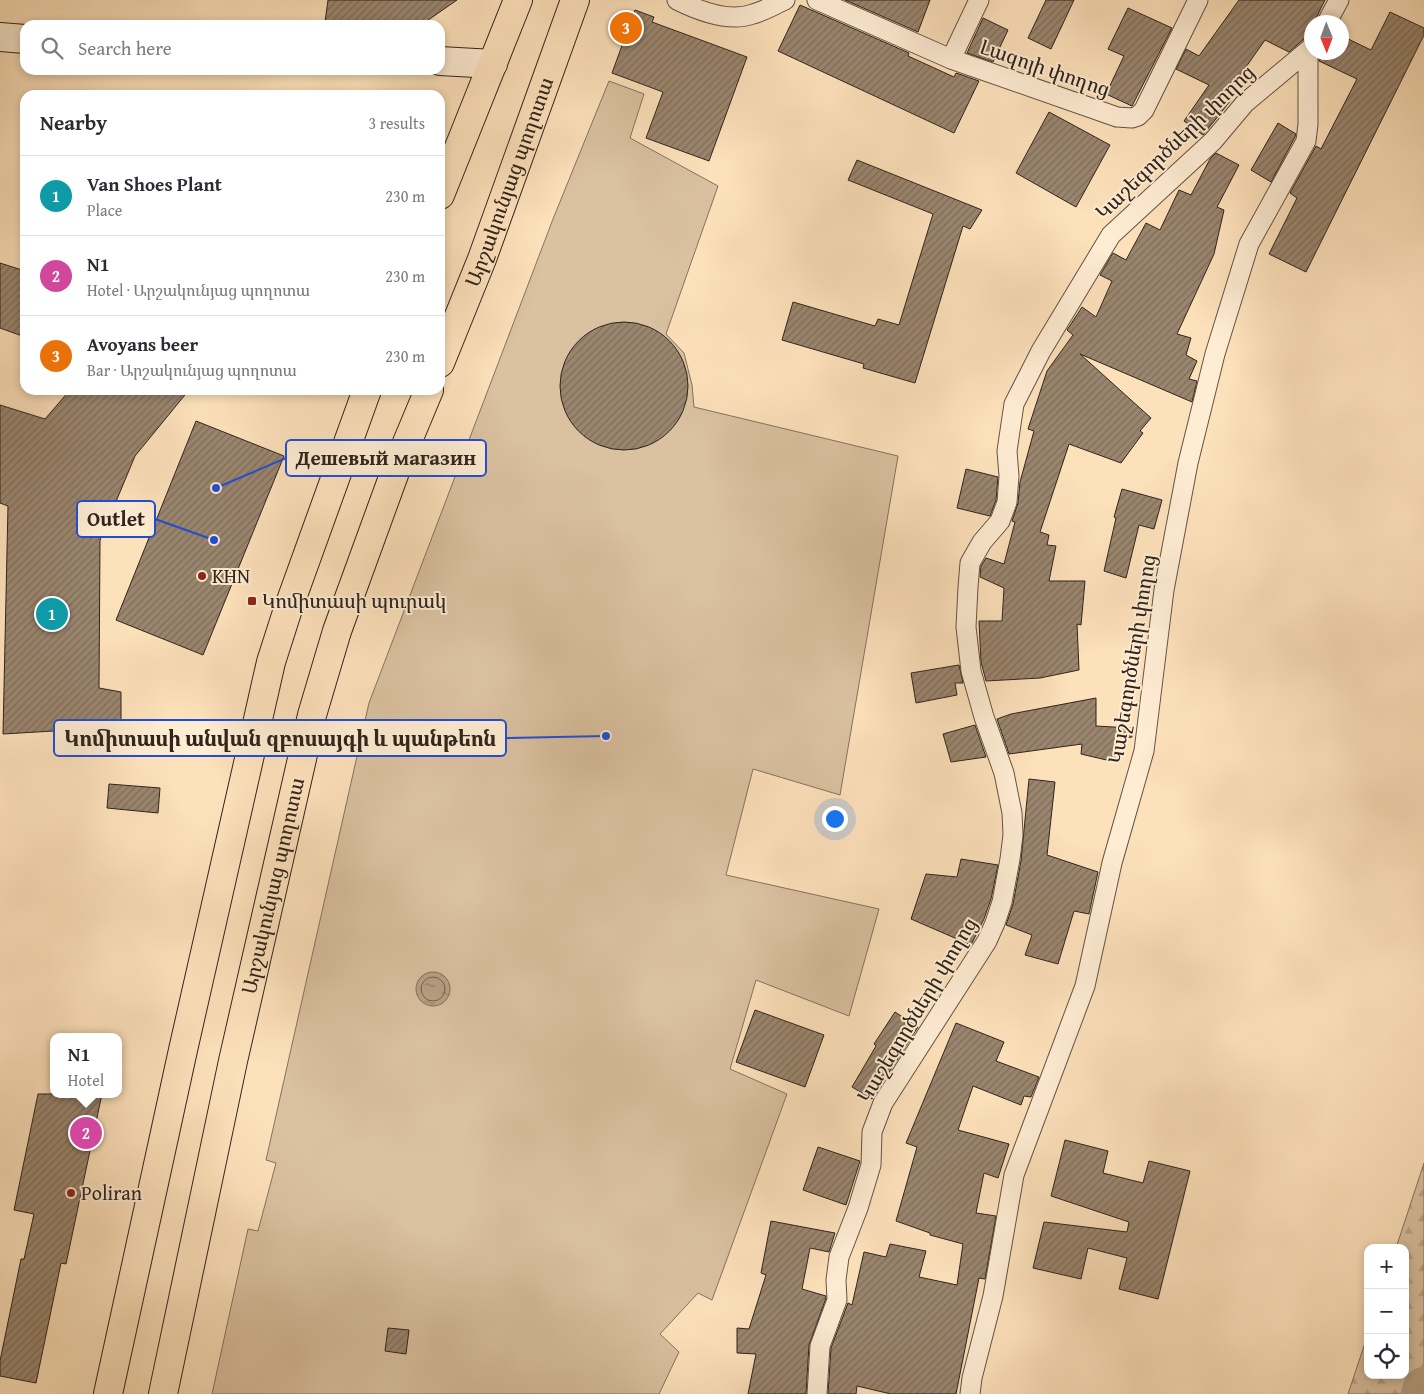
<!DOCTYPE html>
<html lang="en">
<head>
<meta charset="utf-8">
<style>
	body { margin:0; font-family:"Gentium Book Plus","Noto Serif Armenian",serif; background:#f2f2f3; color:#2b2b33 }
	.controls { position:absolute; right:15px; bottom:15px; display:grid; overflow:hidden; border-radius:10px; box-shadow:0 2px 8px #0003 }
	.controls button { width:45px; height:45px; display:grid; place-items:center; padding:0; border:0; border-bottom:1px solid #e1e1e2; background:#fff; color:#2b2b33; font:25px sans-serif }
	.compass { position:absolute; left:1304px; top:15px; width:45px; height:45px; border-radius:50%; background:#fff; box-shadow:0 2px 8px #0003; rotate:179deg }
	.you { position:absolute; left:834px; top:818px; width:18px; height:18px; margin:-12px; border:4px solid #fff; border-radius:50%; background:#1a73e8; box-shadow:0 0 0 8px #1a73e833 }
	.badge { display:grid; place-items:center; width:32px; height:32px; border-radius:50%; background:#8f2418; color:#fff; font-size:16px; font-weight:700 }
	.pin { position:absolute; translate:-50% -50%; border:2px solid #fff; box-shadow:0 1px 5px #0006 }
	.popup { position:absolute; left:50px; top:1033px; width:72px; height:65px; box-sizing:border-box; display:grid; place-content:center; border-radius:10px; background:#fff; filter:drop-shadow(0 1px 4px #0005); font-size:16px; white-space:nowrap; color:#7c7c81 }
	.popup b { font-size:19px; color:#2b2b33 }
	.popup::after { content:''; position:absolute; left:50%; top:100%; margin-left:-10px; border:10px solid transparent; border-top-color:#fff }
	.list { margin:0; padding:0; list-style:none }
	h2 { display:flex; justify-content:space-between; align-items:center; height:65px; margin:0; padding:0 20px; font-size:21px }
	h2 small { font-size:16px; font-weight:400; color:#7c7c81 }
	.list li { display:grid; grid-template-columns:32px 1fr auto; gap:15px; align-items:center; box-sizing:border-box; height:80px; padding:0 20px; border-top:1px solid #e1e1e2 }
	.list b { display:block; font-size:19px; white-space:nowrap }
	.list p { margin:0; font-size:16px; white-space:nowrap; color:#7c7c81 }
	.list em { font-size:16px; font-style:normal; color:#7c7c81 }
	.icon { flex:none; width:28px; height:28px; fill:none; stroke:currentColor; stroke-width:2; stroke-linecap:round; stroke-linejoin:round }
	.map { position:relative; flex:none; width:1424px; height:1394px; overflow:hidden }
	.search { position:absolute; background:#fff; box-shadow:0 2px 8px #0003; left:20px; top:20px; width:425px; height:55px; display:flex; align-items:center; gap:12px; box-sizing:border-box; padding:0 18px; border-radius:15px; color:#7c7c81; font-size:19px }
	.panel { position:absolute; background:#fff; box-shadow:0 2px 8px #0003; left:20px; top:90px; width:425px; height:305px; border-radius:15px }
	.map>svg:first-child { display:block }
	.forest { fill:url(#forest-firs); stroke:#84725e }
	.green { fill:#dac1a0; stroke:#84725e }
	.water { fill:url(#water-ripples); stroke:#816f5b }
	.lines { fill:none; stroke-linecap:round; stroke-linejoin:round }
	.shore { stroke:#736250; stroke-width:1 }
	.river { stroke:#b7a185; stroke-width:42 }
	.building { fill:url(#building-hatch); stroke:#2f241c }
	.street-casing { stroke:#625344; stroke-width:21 }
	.secondary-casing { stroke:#2f241c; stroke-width:30 }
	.primary-casing { stroke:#2f241c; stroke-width:30 }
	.street { stroke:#feecd3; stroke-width:19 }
	.secondary { stroke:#feecd3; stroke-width:28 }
	.primary { stroke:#fde1bb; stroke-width:28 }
	.poi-dot { fill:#8f2418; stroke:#feecd3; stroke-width:2 }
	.labels { text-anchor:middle; stroke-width:4; stroke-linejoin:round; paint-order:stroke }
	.street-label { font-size:20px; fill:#2f241c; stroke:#feecd3 }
	.poi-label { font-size:20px; fill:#2f241c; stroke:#feecd3; text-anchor:start }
	.leader { fill:none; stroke:#1d4ed8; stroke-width:2 }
	.callout-dot { fill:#1d4ed8; stroke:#feecd3; stroke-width:2 }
	.callout { fill:#feecd3; stroke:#1d4ed8; stroke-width:2 }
	.callout-label { font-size:21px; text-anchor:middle; font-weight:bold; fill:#2f241c }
</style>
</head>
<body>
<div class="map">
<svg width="1424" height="1394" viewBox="0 0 1424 1394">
	<defs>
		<pattern id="forest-firs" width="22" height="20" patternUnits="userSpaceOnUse" patternTransform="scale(1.25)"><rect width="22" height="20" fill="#dac1a0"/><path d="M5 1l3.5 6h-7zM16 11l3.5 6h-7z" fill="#bba689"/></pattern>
		<pattern id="water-ripples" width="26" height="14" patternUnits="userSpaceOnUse" patternTransform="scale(1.25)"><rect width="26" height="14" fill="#b7a185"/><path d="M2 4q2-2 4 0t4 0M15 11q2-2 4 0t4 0" fill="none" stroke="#95836c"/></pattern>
		<pattern id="building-hatch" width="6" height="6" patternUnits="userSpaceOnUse" patternTransform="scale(1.25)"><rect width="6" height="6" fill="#9a866f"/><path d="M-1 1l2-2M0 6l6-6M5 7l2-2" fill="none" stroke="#7e6d5a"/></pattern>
	</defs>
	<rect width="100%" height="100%" fill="#fde1bb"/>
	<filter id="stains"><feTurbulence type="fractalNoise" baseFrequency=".004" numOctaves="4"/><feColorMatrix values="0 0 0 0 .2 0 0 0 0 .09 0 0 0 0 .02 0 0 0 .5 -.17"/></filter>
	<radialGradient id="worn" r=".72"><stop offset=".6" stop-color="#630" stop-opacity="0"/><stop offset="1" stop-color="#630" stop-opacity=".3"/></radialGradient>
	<path class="forest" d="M1424,1163v231h-76l20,-60v41h37v-127h-9z"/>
	<path class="green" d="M609,81l35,13 -14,44 88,48 -52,148 18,19 8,32 2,22 204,49 -58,339 -87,-26 -27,106 153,34 -30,107 -93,-36 -26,89 57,25 -75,206 -14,-7 -38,41 19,18 -20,42h-447l36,-165 10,2 18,-68 -10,-3 103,-457 184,-484z"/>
	<path class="water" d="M416 989a17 17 0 1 1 34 0a17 17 0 1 1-34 0Z"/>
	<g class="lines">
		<path class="shore" d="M421 989a12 12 0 1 1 24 0a12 12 0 1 1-24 0Z"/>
		<path class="river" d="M1422,1394l2,-6"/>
	</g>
	<path class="building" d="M328,0h129l-36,25h-42l-54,-3z
		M845,0h85l-12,32z
		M1046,0h28l-23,49 -23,-11z
		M1239,0h86l-11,22h-2v14l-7,2 -16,14 -24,-12 -24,34 -13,24 3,2 -28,35 -19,-14 25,-36 -33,-16 10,-20 13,7z
		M800,5l109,48 -1,3 46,21 2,-4 23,8 -25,52 -176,-82z
		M1128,8l44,20 -40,78 -26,-12 18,-38 -16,-7z
		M635,10l19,7 -2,5 95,35 -38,104 -63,-23 17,-46 -51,-19z
		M1390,12l34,16v7l-118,237 -37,-18 28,-56 -7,-5 26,-47 5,3 36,-70 -38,-18v-5l3,-4h20v-16l29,14z
		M983,18l25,12 -15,32 -26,-9z
		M1049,112l61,33 -34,62 -60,-34z
		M1278,123l18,11 -1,3 -24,45 -20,-12z
		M1216,153l23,12 -22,42 7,3 -10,44 -37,80 14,4 -5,17 11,6 -8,18 8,2 -5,21 -112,-48 71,64 -11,13 3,2 -22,30 -52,-19 -29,88 9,3 -2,10 9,1 -7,35h36l-4,44 -4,-1 2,46 -39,8 -54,3 -5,-19 -2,-41h23l2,-33 -24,-11 1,-11 5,-8 18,6 11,-42 -3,-1 6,-18 2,-21 14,-51 -6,-2 19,-58 26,-36 -6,-5 15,-23 14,10 16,-36 -12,-6 13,-22 13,7 20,-37 14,7 19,-40 12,5 19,-36z
		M857,160l125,50 -12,19 -7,-3 -48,157 -52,-15 1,-4 -82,-24 11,-38 82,24 3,-7 21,6 34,-111 -85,-34z
		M0,263l25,8v66l-25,-9z
		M560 386a64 64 0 1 1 128 0a64 64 0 1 1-128 0Z
		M70,390h119l-54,66 -35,84 -1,148 22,4v35l-118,7 5,-228 -8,-3v-98l45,14z
		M196,421l88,35 -81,199 -87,-35z
		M966,469l32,8 -2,23 -6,16 -33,-8z
		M1122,489l40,11 -8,29 -15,-4 -13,53 -22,-7 12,-53 -2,-1z
		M959,665l4,18h-8l2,12 -41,8 -5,-30z
		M1096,698v28l35,2 1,9 -17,2v23l-34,-8 1,-10 -73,10 -12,-35 14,-5z
		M975,725l11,32 -35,5 -8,-28z
		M1029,779l26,3 -8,73 51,17 -9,42 -15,-3 -16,53 -33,-9 7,-20 -26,-10 7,-21 8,-43z
		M109,784l51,4 -2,25 -51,-5z
		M961,859l37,6 -7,34 -7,20 -13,26 -60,-26 15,-45 31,3z
		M755,1010l69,25 -19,52 -69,-25z
		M895,1012l23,15 -46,72 -20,-12 24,-41 -2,-2z
		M956,1023l48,19 -8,19 43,16 -8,20 -7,-1 -3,9 -48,-19 -15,44 51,14 -11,34 -14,-5 -8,40 20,3 -11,63 -6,-1 -23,116h-65l-34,-8 -1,8h-28l3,-46 17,-45 4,2 12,-53 22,5 4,-13 36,7 -7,26 38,8 6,-41 -33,-9v-2l-34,-12 21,-74 -11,-4z
		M38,1094h64l-36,170 -5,-1 -25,120 -36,-7v-15l21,-102h3l10,-45 -20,-4z
		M1065,1140l43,11 -5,22 40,10 6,-22 41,10 -32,128 -39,-10 8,-31 -39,-10 -7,31 -48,-11 11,-46 83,10 2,-10 -78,-26z
		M818,1147l42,14 -14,44 -43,-15z
		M771,1221l64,12 -6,19 -19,-4 -8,41 24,7v2l-17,47 -3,49h-58l8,-40 -19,-1v-25l12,1 17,-54 -5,-2z
		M388,1328l21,2 -3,24 -21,-3z"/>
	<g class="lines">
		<defs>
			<path id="street" d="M677,0c22,11 52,23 76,14 11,-3 21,-9 32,-14
				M817,0l134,59 166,58 15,1 6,-2 6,-6 54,-110
				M1327,22l12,-22
				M951,59l28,-59
				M817,1394l3,-48 17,-46 -1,-20 3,-23 19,-49 13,-43 1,-33 11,-29 104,-162 8,-18 7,-21 8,-43 3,-24 -1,-22 -8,-40 -20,-56 -13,-46 -5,-44 2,-40 2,-24 12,-21 18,-21 7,-19 2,-26 -2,-25 7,-47 27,-53 70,-116 102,-94 32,-38 67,-56
				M970,1394l2,-16 21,-82 21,-121 71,-189 27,-123 32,-112 20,-161 24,-127 27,-109 34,-110 57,-103 2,-17v-73"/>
			<path id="secondary" d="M0,37l25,2
				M440,61l53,3"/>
			<g id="primary">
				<path d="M440,195l78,-195"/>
				<path id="s1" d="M440,363l42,-104 93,-259"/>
				<path d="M108,1394l75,-344 88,-388 17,-53 79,-219"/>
				<path id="s2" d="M163,1394l70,-333 79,-346 25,-84 59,-162 33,-79"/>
			</g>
		</defs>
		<use href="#street" class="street-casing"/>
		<use href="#secondary" class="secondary-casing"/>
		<use href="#primary" class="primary-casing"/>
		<use href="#street" class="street"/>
		<use href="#secondary" class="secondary"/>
		<use href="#primary" class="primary"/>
	</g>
	<g class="poi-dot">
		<circle cx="202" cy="576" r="5"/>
		<rect x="247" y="596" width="10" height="10" rx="2.5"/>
		<circle cx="71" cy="1193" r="5"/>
	</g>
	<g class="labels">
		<g class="street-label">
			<text transform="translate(1045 68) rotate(19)" y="7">Լազոյի փողոց</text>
			<text transform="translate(1175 142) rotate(-44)" y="7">Կաշեգործների փողոց</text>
			<text dy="7" stroke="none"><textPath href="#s1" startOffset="194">Արշակունյաց պողոտա</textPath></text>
			<text transform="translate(1132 659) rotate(-81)" y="7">Կաշեգործների փողոց</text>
			<text dy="7" stroke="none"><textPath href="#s2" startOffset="520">Արշակունյաց պողոտա</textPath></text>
			<text transform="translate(917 1010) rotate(-59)" y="7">Կաշեգործների փողոց</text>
		</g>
		<g class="poi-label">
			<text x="212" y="583">KHN</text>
			<text x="262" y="608">Կոմիտասի պուրակ</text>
			<text x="81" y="1200">Poliran</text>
		</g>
	</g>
	<path class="leader" d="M216 488L286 458M214 540L155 519M606 736L506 738"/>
	<g class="callout-dot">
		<circle cx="216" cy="488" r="5"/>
		<circle cx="214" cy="540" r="5"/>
		<circle cx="606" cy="736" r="5"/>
	</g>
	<g class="callout">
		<rect x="286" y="440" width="200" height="36" rx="5"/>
		<rect x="77" y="501" width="78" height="36" rx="5"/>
		<rect x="54" y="720" width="452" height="36" rx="5"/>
	</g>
	<g class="callout-label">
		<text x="386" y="465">Дешевый магазин</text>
		<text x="116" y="526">Outlet</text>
		<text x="280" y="746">Կոմիտասի անվան զբոսայգի և պանթեոն</text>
	</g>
	<rect width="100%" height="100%" filter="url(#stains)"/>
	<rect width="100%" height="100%" fill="url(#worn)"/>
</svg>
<div class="controls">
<button>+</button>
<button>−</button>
<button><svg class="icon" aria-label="locate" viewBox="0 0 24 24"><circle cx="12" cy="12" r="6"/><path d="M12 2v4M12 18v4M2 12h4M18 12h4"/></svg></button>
</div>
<svg class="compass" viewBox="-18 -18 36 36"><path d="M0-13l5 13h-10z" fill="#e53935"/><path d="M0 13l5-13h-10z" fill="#7c7c81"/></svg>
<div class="you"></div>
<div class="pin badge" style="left:52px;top:614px;background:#0f9aa8">1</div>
<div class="pin badge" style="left:86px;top:1133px;background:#d1479c">2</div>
<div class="popup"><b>N1</b>Hotel</div>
<div class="pin badge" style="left:626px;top:28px;background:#e8710a">3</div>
<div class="search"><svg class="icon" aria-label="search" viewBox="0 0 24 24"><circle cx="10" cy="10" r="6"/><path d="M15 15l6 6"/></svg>Search here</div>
<section class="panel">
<h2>Nearby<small>3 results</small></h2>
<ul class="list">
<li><span class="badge" style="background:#0f9aa8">1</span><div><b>Van Shoes Plant</b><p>Place</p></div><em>230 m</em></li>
<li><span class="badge" style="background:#d1479c">2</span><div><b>N1</b><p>Hotel · Արշակունյաց պողոտա</p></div><em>230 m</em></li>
<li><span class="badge" style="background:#e8710a">3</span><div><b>Avoyans beer</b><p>Bar · Արշակունյաց պողոտա</p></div><em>230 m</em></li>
</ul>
</section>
</div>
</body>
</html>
